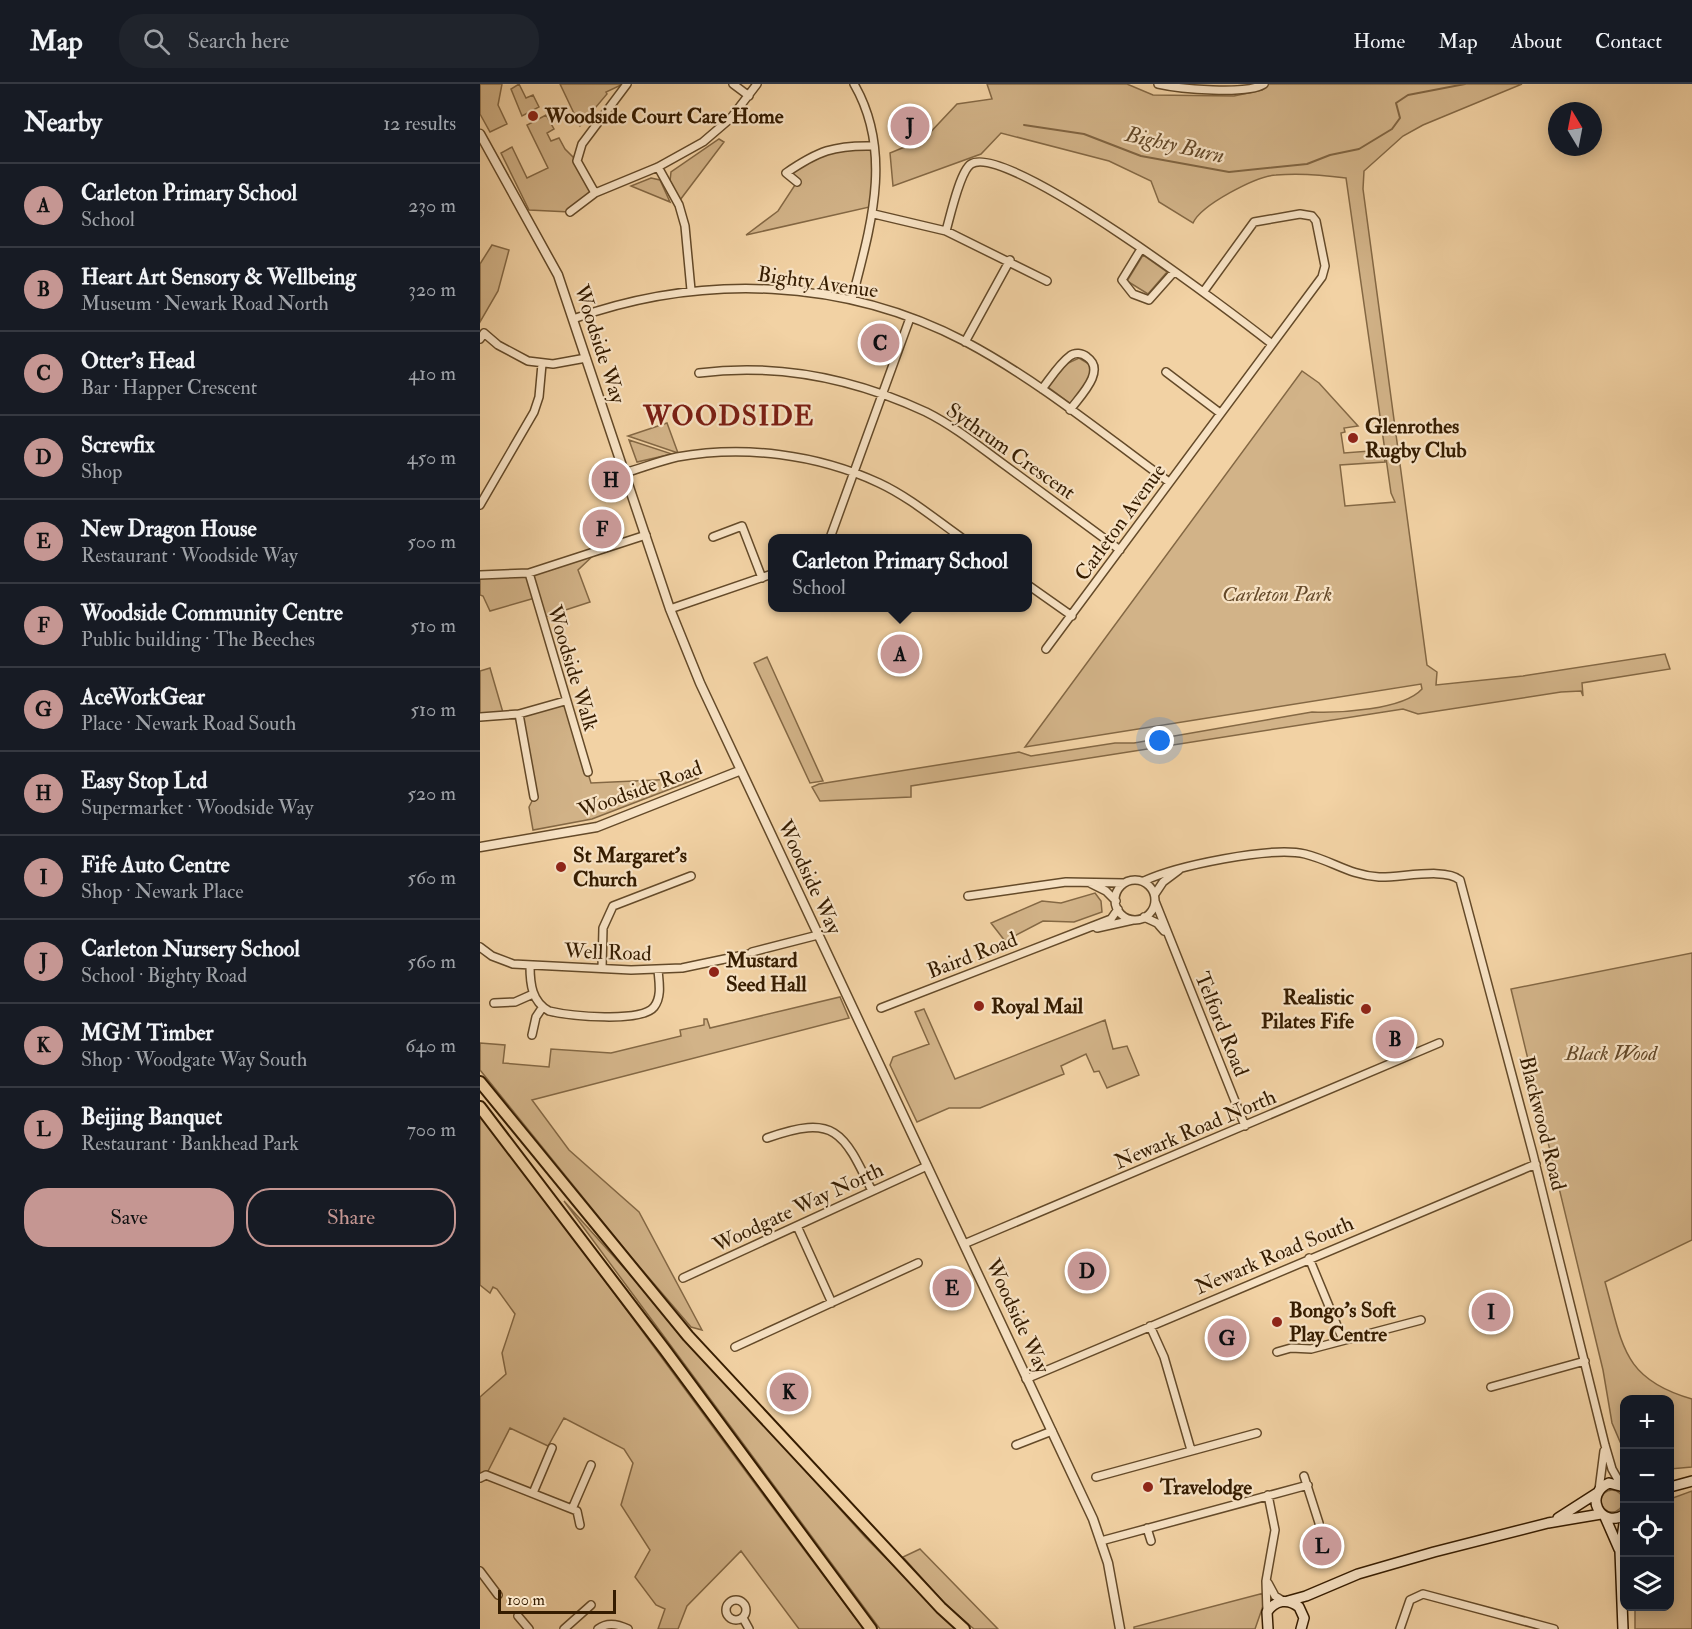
<!DOCTYPE html>
<html lang="en">
<head>
<meta charset="utf-8">
<style>
	body { margin:0; font-family:"IM FELL Double Pica",serif; background:#20242c; color:#f1f3f6 }
	.controls { position:absolute; right:18px; bottom:18px; display:grid; overflow:hidden; border-radius:12px; box-shadow:0 3px 15px #0003 }
	.controls button { width:54px; height:54px; display:grid; place-items:center; padding:0; border:0; border-bottom:2px solid #363941; background:#171b24; color:#f1f3f6; font:30px sans-serif }
	.compass { position:absolute; left:1068px; top:18px; width:54px; height:54px; border-radius:50%; background:#171b24; box-shadow:0 3px 15px #0003; rotate:350deg }
	.scale { position:absolute; left:18px; bottom:15px; width:118px; box-sizing:border-box; padding-left:6px; border:3px solid #351c00; border-top:0; font-size:16px; line-height:21px; white-space:nowrap; color:#351c00; -webkit-text-stroke:4px #f7e2c4; paint-order:stroke }
	.you { position:absolute; left:680px; top:657px; width:21px; height:21px; margin:-15px; border:4px solid #fff; border-radius:50%; background:#1a73e8; box-shadow:0 0 0 9px #1a73e833 }
	.badge { display:grid; place-items:center; width:39px; height:39px; border-radius:50%; background:#c59692; color:#111; font-size:20px; font-weight:700 }
	.pin { position:absolute; translate:-50% -50%; border:3px solid #fff; box-shadow:0 2px 6px #0006 }
	.popup { position:absolute; left:288px; top:450px; width:264px; height:78px; box-sizing:border-box; display:grid; place-content:center; border-radius:12px; background:#171b24; filter:drop-shadow(0 2px 4px #0005); font-size:20px; white-space:nowrap; color:#9ea1a6 }
	.popup b { font-size:22px; color:#f1f3f6 }
	.popup::after { content:''; position:absolute; left:50%; top:100%; margin-left:-12px; border:12px solid transparent; border-top-color:#171b24 }
	.list { margin:0; padding:0; list-style:none }
	h2 { display:flex; justify-content:space-between; align-items:center; height:78px; margin:0; padding:0 24px; font-size:26px }
	h2 small { font-size:20px; font-weight:400; color:#9ea1a6 }
	.list li { display:grid; grid-template-columns:39px 1fr auto; gap:18px; align-items:center; box-sizing:border-box; height:84px; padding:0 24px; border-top:2px solid #363941 }
	.list b { display:block; font-size:22px; white-space:nowrap }
	.list p { margin:0; font-size:20px; white-space:nowrap; color:#9ea1a6 }
	.list em { font-size:20px; font-style:normal; color:#9ea1a6 }
	.actions { display:flex; gap:12px; padding:18px 24px }
	.actions a { flex:1; padding:14px 0; border:2px solid #c59692; border-radius:24px; text-align:center; font-size:21px; color:#c59692 }
	.actions .main { background:#c59692; color:#111 }
	.icon { flex:none; width:33px; height:33px; fill:none; stroke:currentColor; stroke-width:2; stroke-linecap:round; stroke-linejoin:round }
	.map { position:relative; flex:none; width:1212px; height:1545px; overflow:hidden }
	header { display:flex; align-items:center; gap:36px; box-sizing:border-box; height:84px; padding:0 30px; background:#171b24; border-bottom:2px solid #363941 }
	header strong { font-size:28px }
	nav { display:flex; gap:33px; margin-inline-start:auto; font-size:21px }
	.search { width:420px; height:54px; background:#20242c; display:flex; align-items:center; gap:15px; box-sizing:border-box; padding:0 21px; border-radius:24px; color:#9ea1a6; font-size:22px }
	main { display:flex }
	aside { flex:1; background:#171b24 }
	.map>svg:first-child { display:block }
	.green { fill:#d2b388; stroke:#846844; stroke-width:1.5 }
	.lines { fill:none; stroke-linecap:round; stroke-linejoin:round }
	.stream { stroke:#806441; stroke-width:2 }
	.pedestrian-casing { stroke:#644a29; stroke-width:8 }
	.minor-casing { stroke:#644a29; stroke-width:10 }
	.tertiary-casing { stroke:#644a29; stroke-width:11 }
	.secondary-casing { stroke:#351c00; stroke-width:12 }
	.trunk-casing { stroke:#351c00; stroke-width:14 }
	.pedestrian { stroke:#f7e2c4; stroke-width:4.5 }
	.minor { stroke:#f7e2c4; stroke-width:7 }
	.tertiary { stroke:#f7e2c4; stroke-width:8 }
	.secondary { stroke:#f7e2c4; stroke-width:9 }
	.trunk { stroke:#f2d2a4; stroke-width:10 }
	.poi-dot { fill:#8f2418; stroke:#f7e2c4; stroke-width:2 }
	.labels { text-anchor:middle; stroke-width:4.5; stroke-linejoin:round; paint-order:stroke }
	.poi-label { font-size:21px; font-weight:bold; fill:#351c00; stroke:#f7e2c4; text-anchor:start }
	.street-label { font-size:21px; fill:#351c00; stroke:#f7e2c4 }
	.park-label { font-size:21px; font-style:italic; fill:#644929; stroke:#f7e2c4 }
	.water-label { font-size:22px; font-style:italic; fill:#614626; stroke:#f7e2c4 }
	.district-label { font-size:27px; font-weight:bold; letter-spacing:1.5px; fill:#7a1f14; stroke:#f7e2c4 }
</style>
</head>
<body>
<header>
<strong>Map</strong>
<div class="search"><svg class="icon" aria-label="search" viewBox="0 0 24 24"><circle cx="10" cy="10" r="6"/><path d="M15 15l6 6"/></svg>Search here</div>
<nav><a>Home</a><a>Map</a><a>About</a><a>Contact</a></nav>
</header>
<main>
<aside>
<h2>Nearby<small>12 results</small></h2>
<ul class="list">
<li><span class="badge">A</span><div><b>Carleton Primary School</b><p>School</p></div><em>230 m</em></li>
<li><span class="badge">B</span><div><b>Heart Art Sensory &amp; Wellbeing</b><p>Museum · Newark Road North</p></div><em>320 m</em></li>
<li><span class="badge">C</span><div><b>Otter's Head</b><p>Bar · Happer Crescent</p></div><em>410 m</em></li>
<li><span class="badge">D</span><div><b>Screwfix</b><p>Shop</p></div><em>450 m</em></li>
<li><span class="badge">E</span><div><b>New Dragon House</b><p>Restaurant · Woodside Way</p></div><em>500 m</em></li>
<li><span class="badge">F</span><div><b>Woodside Community Centre</b><p>Public building · The Beeches</p></div><em>510 m</em></li>
<li><span class="badge">G</span><div><b>AceWorkGear</b><p>Place · Newark Road South</p></div><em>510 m</em></li>
<li><span class="badge">H</span><div><b>Easy Stop Ltd</b><p>Supermarket · Woodside Way</p></div><em>520 m</em></li>
<li><span class="badge">I</span><div><b>Fife Auto Centre</b><p>Shop · Newark Place</p></div><em>560 m</em></li>
<li><span class="badge">J</span><div><b>Carleton Nursery School</b><p>School · Bighty Road</p></div><em>560 m</em></li>
<li><span class="badge">K</span><div><b>MGM Timber</b><p>Shop · Woodgate Way South</p></div><em>640 m</em></li>
<li><span class="badge">L</span><div><b>Beijing Banquet</b><p>Restaurant · Bankhead Park</p></div><em>700 m</em></li>
</ul>
<div class="actions"><a class="main">Save</a><a>Share</a></div>
</aside>
<div class="map">
<svg width="1212" height="1545" viewBox="0 0 1212 1545">
	<rect width="100%" height="100%" fill="#f2d2a4"/>
	<filter id="stains"><feTurbulence type="fractalNoise" baseFrequency=".00333" numOctaves="4"/><feColorMatrix values="0 0 0 0 .2 0 0 0 0 .09 0 0 0 0 .02 0 0 0 .5 -.17"/></filter>
	<radialGradient id="worn" r=".72"><stop offset=".6" stop-color="#630" stop-opacity="0"/><stop offset="1" stop-color="#630" stop-opacity=".3"/></radialGradient>
	<path class="green" d="M0,0h22l-4,21 9,19 -17,8 -10,-18z
		M39,0l7,14 7,-3 6,12 -17,9 -11,-27z
		M80,0h63l-17,8 1,2 -27,32z
		M507,0h140l26,11 81,1 28,-6 6,-6h254l-99,41 -20,11 -39,35 -1,18 64,476 10,7 -1,13 87,-9 142,-22 5,15 -88,14 1,13 -2,-5 -20,1 -143,22 -15,-5 -492,77v11l-91,4 -8,-14 7,-3 200,-32 12,4 84,-13h19l178,-31c27,1 91,-2 110,-23l-1,-5 -396,63 277,-376 17,12 39,43 -14,2 1,4 -4,1 3,20 39,-3 2,12 -45,3 5,41 50,-4 -4,-9 -45,-315c-22,-3 -48,-5 -70,-3 -20,1 -75,30 -83,48l-34,-21 -8,-21 -42,-20 -108,-28 -20,21 -88,32 -3,-33 34,-14 33,-35 35,-5z
		M66,31l8,14 -7,4 4,8 8,-3 6,11 12,12 18,32 -25,19 -41,-2 -28,-57 11,-6 15,31 21,-10 -21,-43z
		M239,55l5,3 -44,58 -10,-19 1,-9z
		M393,62l1,60 -128,29 32,-24 19,-29 -11,-9 38,-24z
		M171,94l9,2 10,22 -39,-16z
		M12,161l17,5 -11,41 -18,31v-58z
		M663,171l24,17 -19,22 -21,-13z
		M599,274l10,6c6,15 -9,28 -18,40l-23,-17 18,-23z
		M187,339l11,30 -50,-17z
		M149,356l43,14 -35,8z
		M118,467l-20,19 12,32 -49,16 -6,-20 -45,13 -7,-15 -3,-1v-20h37z
		M287,573l56,124 -13,2 -56,-120z
		M10,584l14,48 -24,1v-46z
		M85,617l26,82 108,-5 -107,41 -59,11 -4,-23 5,-10 -15,-83z
		M615,809l6,8 1,11 -28,10 -31,-1 -38,20 -14,-18 51,-22 19,2z
		M1212,869v287l-87,42c18,63 17,97 87,117v68l-22,2v-69h-46v51l-12,-28 -9,-53 -92,-381z
		M360,913l9,21 -317,82 37,50 70,62 63,118 -11,-3 -59,-69 -152,-188v-27l25,2 -2,18 46,4 2,-18 60,4 70,-17 -1,-6 24,-5v-6h3l3,9z
		M444,925l31,70 150,-59 8,29 14,-3 12,29 -32,13 -8,-17 -5,1 -8,-18 -25,12 3,8 -84,34h-31l-32,14 -27,-57 3,-8 36,-13 -14,-32z
		M0,1030c130,170 254,345 384,515h-65l-58,-78 -54,55 -9,23h-20l7,-20 -9,-4 -21,-28 15,-27 -29,-45 12,-42 -9,-14 -60,-31 -16,28 -38,-18 -24,47 -6,3v-81l26,-23 -4,-21 13,-39 -18,-25 -4,-2 -3,6 -10,-8z
		M84,1117l301,336 91,92h-76z
		M1121 1417a11 11 0 1 1 22 0a11 11 0 1 1-22 0Z
		M1212,1407v138h-57v-22l35,-1v-107z
		M440,1465l78,80h-24l-30,-26 -41,-46z
		M784,1509l-1,13 -8,23h-121v-2z"/>
	<g class="lines">
		<path class="stream" d="M544,41l60,9 57,22 88,16 78,-8 23,-9 29,-6 33,-20 8,-11 -4,-15 12,-8 57,-11"/>
		<defs>
			<path id="pedestrian" d="M259,872l13,-4"/>
			<path id="minor" d="M253,0l16,12
				M678,0c22,5 89,11 106,0
				M178,83l21,38 6,21 6,64
				M317,98l-11,-9c32,-22 48,-28 87,-27
				M115,109l-18,-32 5,-17 45,-60
				M90,128l25,-19 63,-26 45,-25 28,-24 26,-34
				M394,130l72,17 101,50
				M466,147c4,-14 14,-60 25,-67 36,-23 264,151 301,180
				M661,165l-19,31 11,14 16,6 24,-27
				M372,215c18,-71 42,-146 2,-215
				M93,235c129,-46 271,-41 393,23 73,39 137,92 203,140
				M0,255l4,-6 14,12 30,16 25,3 33,-6
				M485,258l45,-82
				M686,288l54,41
				M219,289c78,-10 156,6 227,39 28,14 54,35 80,54 38,28 76,56 114,84
				M562,305c8,-10 17,-25 28,-33 5,-4 12,-3 17,1 20,14 -8,40 -17,53
				M144,389c18,-5 35,-12 53,-16 67,-12 140,-3 202,26 30,14 56,36 83,55
				M0,421l54,-93 5,-15 3,-33
				M233,453l29,-11 20,52
				M350,454l80,-220
				M49,489l59,199
				M0,491l49,-2 117,-38
				M548,501l44,31
				M190,525l102,-35
				M566,565l276,-372 3,-11 -9,-45 -4,-5 -12,-2 -46,8 -50,69
				M39,630l15,83
				M0,633l39,-3 46,-13
				M635 816a20 20 0 1 1 40 0a20 20 0 1 1-40 0Z
				M664,797c32,-15 127,-35 161,-27 28,7 44,21 74,23 21,1 66,-10 81,3l73,274 72,291 7,24 9,16
				M610,799l16,8 10,10
				M675,810l8,-12 16,-12
				M488,812l98,-14 58,1
				M675,817l90,225
				M664,833l13,6 7,8
				M617,844l36,-8
				M0,863l12,9 21,8 118,6 51,-2 57,-12
				M272,868l66,-17
				M50,882c0,18 2,36 19,45 21,5 92,12 105,-4 8,-10 5,-25 4,-37
				M122,884l1,-40 10,-22 78,-30
				M14,919l21,-1 18,-8
				M401,924l230,-89 7,-10
				M52,951l4,-18 6,-9
				M287,1054c68,-24 76,-7 105,53
				M317,1142l35,77
				M484,1160l475,-201
				M829,1174l34,82
				M203,1194l244,-112
				M670,1242l14,31 27,93
				M255,1263l183,-84
				M797,1268l14,-4 20,1 110,-29
				M546,1295l510,-215
				M1011,1303l94,-26
				M536,1361l36,-14
				M824,1392l15,47
				M616,1393l161,-44
				M0,1394l6,-3 91,36 3,14
				M1119,1406l5,-39
				M53,1409l19,-45
				M92,1425l19,-44
				M667,1444l4,13
				M621,1457l207,-56
				M0,1487l18,24
				M788,1499l7,13 8,5
				M246 1526a10 10 0 1 1 20 0a10 10 0 1 1-20 0Z
				M787,1528l-1,-31 9,-51 -7,-35
				M38,1532l11,13
				M263,1534l6,11
				M84,1545l27,-24
				M118,1545c9,-7 20,-5 30,0
				M920,1545l10,-29 13,-6 131,35"/>
			<path id="tertiary" d="M0,50l78,141 112,334 30,74 393,836 15,44 12,66
				M0,763l117,-20 142,-56"/>
			<path id="secondary" d="M1144,1403l-15,-4c-26,11 -9,46 15,32
				M1190,1403l22,-6
				M1125,1433l14,32
				M1078,1434l39,-25
				M808,1517l18,-5 52,-22 76,-22 114,-29 53,-9
				M788,1545l-1,-17c8,-12 21,-14 32,-5l5,11 -3,11
				M1143,1545l-3,-78 4,-27"/>
			<path id="trunk" d="M0,998l208,254 253,272 23,21
				M0,1023l185,243 206,279"/>
		</defs>
		<use href="#pedestrian" class="pedestrian-casing"/>
		<use href="#minor" class="minor-casing"/>
		<use href="#tertiary" class="tertiary-casing"/>
		<use href="#secondary" class="secondary-casing"/>
		<use href="#trunk" class="trunk-casing"/>
		<use href="#pedestrian" class="pedestrian"/>
		<use href="#minor" class="minor"/>
		<use href="#tertiary" class="tertiary"/>
		<use href="#secondary" class="secondary"/>
		<use href="#trunk" class="trunk"/>
	</g>
	<g class="poi-dot">
		<circle cx="53" cy="32" r="6"/>
		<circle cx="873" cy="354" r="6"/>
		<circle cx="81" cy="783" r="6"/>
		<circle cx="234" cy="888" r="6"/>
		<circle cx="499" cy="922" r="6"/>
		<circle cx="886" cy="925" r="6"/>
		<circle cx="797" cy="1238" r="6"/>
		<circle cx="668" cy="1403" r="6"/>
	</g>
	<g class="labels">
		<g class="poi-label">
			<text x="65" y="39">Woodside Court Care Home</text>
			<text x="885" y="349">Glenrothes<tspan x="885" dy="24">Rugby Club</tspan></text>
			<text x="93" y="778">St Margaret's<tspan x="93" dy="24">Church</tspan></text>
			<text x="246" y="883">Mustard<tspan x="246" dy="24">Seed Hall</tspan></text>
			<text x="874" y="920" text-anchor="end">Realistic<tspan x="874" dy="24">Pilates Fife</tspan></text>
			<text x="511" y="929">Royal Mail</text>
			<text x="809" y="1233">Bongo's Soft<tspan x="809" dy="24">Play Centre</tspan></text>
			<text x="680" y="1410">Travelodge</text>
		</g>
		<g class="street-label">
			<text transform="translate(338 198) rotate(8)" y="7">Bighty Avenue</text>
			<text transform="translate(120 260) rotate(72)" y="7">Woodside Way</text>
			<text transform="translate(531 367) rotate(35)" y="7">Sythrum Crescent</text>
			<text transform="translate(640 438) rotate(-54)" y="7">Carleton Avenue</text>
			<text transform="translate(93 584) rotate(73)" y="7">Woodside Walk</text>
			<text transform="translate(160 705) rotate(-20)" y="7">Woodside Road</text>
			<text transform="translate(330 793) rotate(65)" y="7">Woodside Way</text>
			<text transform="translate(128 868) rotate(2)" y="7">Well Road</text>
			<text transform="translate(492 871) rotate(-21)" y="7">Baird Road</text>
			<text transform="translate(742 940) rotate(68)" y="7">Telford Road</text>
			<text transform="translate(1063 1039) rotate(76)" y="7">Blackwood Road</text>
			<text transform="translate(715 1045) rotate(-23)" y="7">Newark Road North</text>
			<text transform="translate(318 1123) rotate(-25)" y="7">Woodgate Way North</text>
			<text transform="translate(794 1171) rotate(-23)" y="7">Newark Road South</text>
			<text transform="translate(538 1232) rotate(65)" y="7">Woodside Way</text>
		</g>
		<g class="park-label">
			<text x="797" y="517">Carleton Park</text>
			<text x="1131" y="976">Black Wood</text>
		</g>
		<g class="water-label">
			<text transform="translate(695 60) rotate(13)" y="8">Bighty Burn</text>
		</g>
		<g class="district-label">
			<text x="249" y="341">WOODSIDE</text>
		</g>
	</g>
	<rect width="100%" height="100%" filter="url(#stains)"/>
	<rect width="100%" height="100%" fill="url(#worn)"/>
</svg>
<div class="controls">
<button>+</button>
<button>−</button>
<button><svg class="icon" aria-label="locate" viewBox="0 0 24 24"><circle cx="12" cy="12" r="6"/><path d="M12 2v4M12 18v4M2 12h4M18 12h4"/></svg></button>
<button><svg class="icon" aria-label="layers" viewBox="0 0 24 24"><path d="M12 4l9 5-9 5-9-5zM3 14l9 5 9-5"/></svg></button>
</div>
<svg class="compass" viewBox="-18 -18 36 36"><path d="M0-13l5 13h-10z" fill="#e53935"/><path d="M0 13l5-13h-10z" fill="#9ea1a6"/></svg>
<div class="scale">100 m</div>
<div class="you"></div>
<div class="pin badge" style="left:420px;top:570px">A</div>
<div class="popup"><b>Carleton Primary School</b>School</div>
<div class="pin badge" style="left:915px;top:955px">B</div>
<div class="pin badge" style="left:400px;top:259px">C</div>
<div class="pin badge" style="left:607px;top:1187px">D</div>
<div class="pin badge" style="left:472px;top:1204px">E</div>
<div class="pin badge" style="left:122px;top:445px">F</div>
<div class="pin badge" style="left:747px;top:1254px">G</div>
<div class="pin badge" style="left:131px;top:396px">H</div>
<div class="pin badge" style="left:1011px;top:1228px">I</div>
<div class="pin badge" style="left:430px;top:42px">J</div>
<div class="pin badge" style="left:309px;top:1308px">K</div>
<div class="pin badge" style="left:842px;top:1462px">L</div>
</div>
</main>
</body>
</html>
